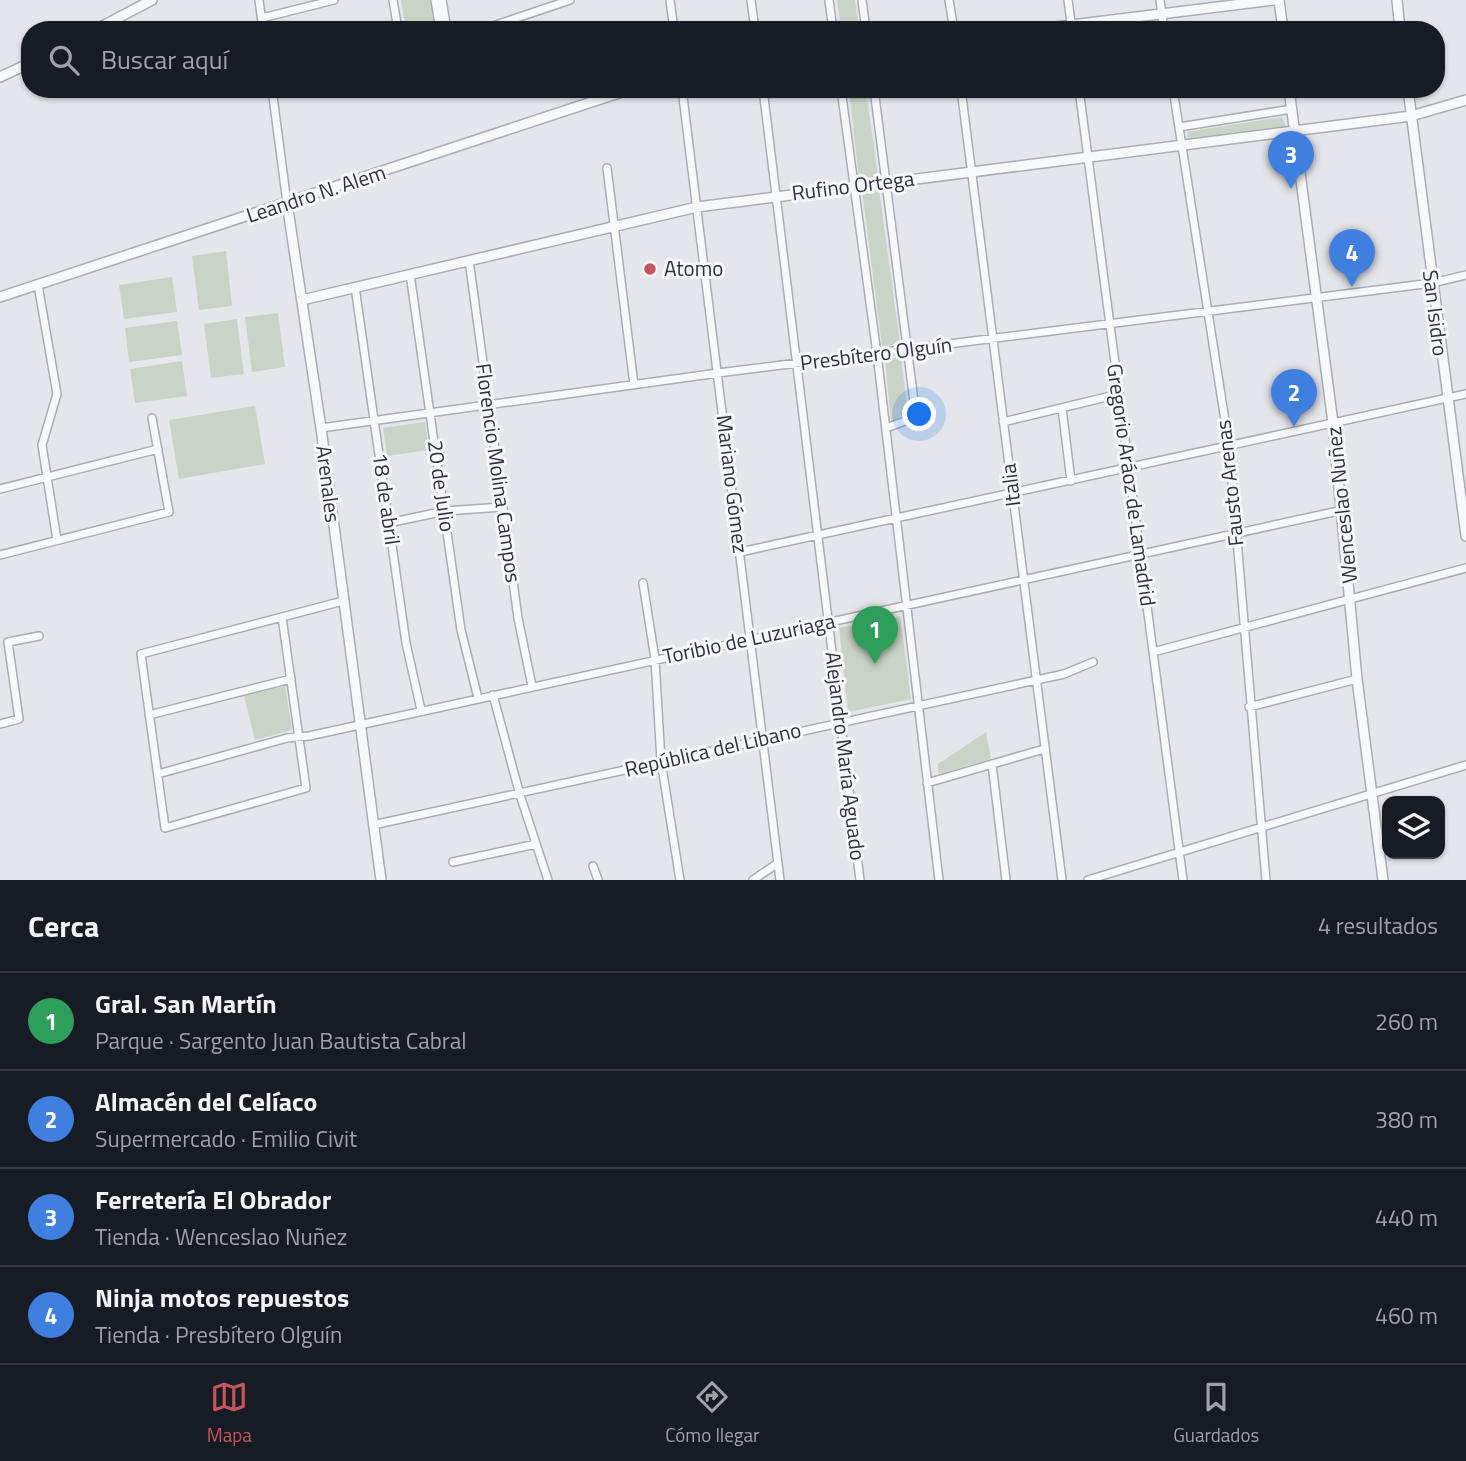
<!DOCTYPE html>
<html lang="es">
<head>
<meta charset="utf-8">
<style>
	body { margin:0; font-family:"Titillium Web",sans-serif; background:#242831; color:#f1f3f6 }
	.controls { position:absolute; right:21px; bottom:21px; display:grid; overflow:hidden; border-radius:14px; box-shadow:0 2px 5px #0004 }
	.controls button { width:63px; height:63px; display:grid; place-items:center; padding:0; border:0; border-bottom:2px solid #363941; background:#171b24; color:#f1f3f6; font:35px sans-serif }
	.you { position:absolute; left:920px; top:415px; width:24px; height:24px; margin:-18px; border:5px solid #fff; border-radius:50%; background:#1a73e8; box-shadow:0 0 0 10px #1a73e833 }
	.badge { display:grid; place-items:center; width:46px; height:46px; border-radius:50%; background:#c4555c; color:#fff; font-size:23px; font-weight:700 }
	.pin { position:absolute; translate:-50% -58px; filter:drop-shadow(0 2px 4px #0008) }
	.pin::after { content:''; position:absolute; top:37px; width:24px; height:21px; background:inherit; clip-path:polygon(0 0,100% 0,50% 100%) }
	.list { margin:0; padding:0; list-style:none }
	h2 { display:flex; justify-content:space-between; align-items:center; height:91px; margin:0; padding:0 28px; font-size:30px }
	h2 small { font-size:23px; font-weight:400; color:#9ea1a6 }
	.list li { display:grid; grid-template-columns:46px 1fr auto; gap:21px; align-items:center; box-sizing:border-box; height:98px; padding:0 28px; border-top:2px solid #363941 }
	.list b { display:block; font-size:26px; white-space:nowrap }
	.list p { margin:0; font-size:23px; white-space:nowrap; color:#9ea1a6 }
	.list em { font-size:23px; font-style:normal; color:#9ea1a6 }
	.icon { flex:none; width:38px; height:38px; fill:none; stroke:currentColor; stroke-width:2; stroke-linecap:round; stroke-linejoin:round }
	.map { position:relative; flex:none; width:1466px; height:880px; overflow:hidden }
	.search { position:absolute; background:#171b24; box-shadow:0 2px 5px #0004; left:21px; right:21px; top:21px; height:77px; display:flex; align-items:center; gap:18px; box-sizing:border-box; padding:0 24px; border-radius:28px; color:#9ea1a6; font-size:26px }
	.sheet { height:483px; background:#171b24 }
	nav { display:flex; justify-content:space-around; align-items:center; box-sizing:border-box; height:98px; border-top:2px solid #363941; background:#171b24; font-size:19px; color:#9ea1a6 }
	nav a { display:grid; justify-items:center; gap:4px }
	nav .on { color:#c4555c }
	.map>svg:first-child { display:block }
	.green { fill:#c9d4c6 }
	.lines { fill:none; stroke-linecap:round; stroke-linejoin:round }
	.minor-casing { stroke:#a9adb5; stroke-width:10 }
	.tertiary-casing { stroke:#a9adb5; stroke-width:12 }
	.minor { stroke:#f7f8fa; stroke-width:7 }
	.tertiary { stroke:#f7f8fa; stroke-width:9 }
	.poi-dot { fill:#c4555c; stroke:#f4f6f8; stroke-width:2.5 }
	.labels { text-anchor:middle; stroke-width:6; stroke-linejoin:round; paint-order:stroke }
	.street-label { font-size:21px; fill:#2d3342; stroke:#f4f6f8 }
	.poi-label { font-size:21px; fill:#2d3342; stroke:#f4f6f8; text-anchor:start }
</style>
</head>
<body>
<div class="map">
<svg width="1466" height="880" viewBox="0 0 1466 880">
	<rect width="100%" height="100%" fill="#e4e6eb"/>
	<path class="green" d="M401,0h31l4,30h-30z
		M837,0h18l4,30h-18z
		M849,89h17l12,88 -19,2z
		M1282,117l6,14 -100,11 -1,-10z
		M879,189l21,155 -18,2 -20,-156z
		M226,251l6,55 -33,4 -7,-54z
		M172,277l5,35 -53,7 -5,-34z
		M278,313l7,54 -33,5 -7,-55z
		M237,319l7,55 -33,4 -7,-54z
		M177,321l5,34 -53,7 -4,-34z
		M901,357l7,57 -17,7 -6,-62z
		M182,361l5,35 -52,7 -5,-34z
		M255,406l10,58 -86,15 -10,-59z
		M425,422l4,28 -42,6 -4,-28z
		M900,616l11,83 -63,13 -9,-84z
		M285,686l7,44 -37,10 -11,-44z
		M986,732l5,27 -53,15v-10z"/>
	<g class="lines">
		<defs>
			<path id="minor" d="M259,0l4,30
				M393,0l5,30
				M435,0l5,30
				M442,0l5,30
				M670,0l4,30
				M751,0l4,30
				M829,0l4,30
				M862,0l4,30
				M949,0l5,30
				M1068,0l4,30
				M1160,0l4,30
				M262,18l72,-18
				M481,30l89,-30
				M272,89l15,114
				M682,89l98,791
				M763,89l97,791
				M841,89l36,265 62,526
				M874,89l42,328 -30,11
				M961,89l101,791
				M1079,89l104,791
				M1173,89l56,357 37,434
				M1179,127l113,-18
				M607,168l27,217
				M469,260l49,358 14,68
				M410,274l51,356 17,68
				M38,285l19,109 -15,51 15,95
				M355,287l51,356 15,67
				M1062,408l9,73
				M1003,422l116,-28
				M321,428l397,-55 714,-90 34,-8
				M0,489l158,-40
				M388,523l57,-12 57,-4
				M740,552l726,-158
				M0,555l169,-43 -17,-94
				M643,583l12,76 6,102 19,119
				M282,617l24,171 -141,40 -24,-174 202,-53
				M1153,652l313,-84
				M493,695l27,100 28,85
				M1249,707l108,-28
				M149,715l142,-36
				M0,724l19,-5 -11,-77 31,-6
				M992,764l14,116
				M158,774l129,-36 22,-2 1034,-226
				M927,783l117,-34
				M373,825l691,-151 29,-12
				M453,862l83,-18
				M593,866l5,14
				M753,880l25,-17
				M1088,880l378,-115"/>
			<path id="tertiary" d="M1279,0l4,30
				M1397,0l3,30
				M95,30l57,-30
				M1031,30l243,-30
				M0,77l30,-14
				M1289,89l44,334 24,256 26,201
				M1408,89l58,447
				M287,203l34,225 60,452
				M0,297l631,-208
				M302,300l395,-93 714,-91 55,-16"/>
		</defs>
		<use href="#minor" class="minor-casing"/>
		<use href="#tertiary" class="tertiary-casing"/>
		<use href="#minor" class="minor"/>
		<use href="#tertiary" class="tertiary"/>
	</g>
	<circle class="poi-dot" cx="650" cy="269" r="7"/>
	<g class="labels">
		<g class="street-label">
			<text transform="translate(853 186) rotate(-7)" y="7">Rufino Ortega</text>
			<text transform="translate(316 194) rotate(-18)" y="7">Leandro N. Alem</text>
			<text transform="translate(1435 313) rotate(83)" y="7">San Isidro</text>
			<text transform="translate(876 354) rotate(-7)" y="7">Presbítero Olguín</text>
			<text transform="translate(498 473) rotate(82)" y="7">Florencio Molina Campos</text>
			<text transform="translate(1230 483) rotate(-96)" y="7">Fausto Arenas</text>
			<text transform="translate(328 484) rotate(83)" y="7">Arenales</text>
			<text transform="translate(732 484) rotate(83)" y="7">Mariano Gómez</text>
			<text transform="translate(1011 485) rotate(-97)" y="7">Italia</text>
			<text transform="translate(1131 485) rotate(82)" y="7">Gregorio Aráoz de Lamadrid</text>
			<text transform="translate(441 486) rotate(82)" y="7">20 de Julio</text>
			<text transform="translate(386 499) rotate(82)" y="7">18 de abril</text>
			<text transform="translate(1342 505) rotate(-96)" y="7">Wenceslao Nuñez</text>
			<text transform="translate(749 639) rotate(-12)" y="7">Toribio de Luzuriaga</text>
			<text transform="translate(713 750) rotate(-13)" y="7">República del Libano</text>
			<text transform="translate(845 756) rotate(83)" y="7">Alejandro María Aguado</text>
		</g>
		<g class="poi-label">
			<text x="664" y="276">Atomo</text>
		</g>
	</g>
</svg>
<div class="controls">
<button><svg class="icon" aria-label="layers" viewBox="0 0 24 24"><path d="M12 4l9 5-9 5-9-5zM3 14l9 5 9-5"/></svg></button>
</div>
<div class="you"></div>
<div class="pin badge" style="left:875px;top:664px;background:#2e9e5b">1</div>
<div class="pin badge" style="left:1294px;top:427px;background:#3f7fe0">2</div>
<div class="pin badge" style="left:1291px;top:189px;background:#3f7fe0">3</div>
<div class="pin badge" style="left:1352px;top:287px;background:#3f7fe0">4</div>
<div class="search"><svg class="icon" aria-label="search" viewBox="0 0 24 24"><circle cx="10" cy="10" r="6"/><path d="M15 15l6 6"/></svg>Buscar aquí</div>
</div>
<section class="sheet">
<h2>Cerca<small>4 resultados</small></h2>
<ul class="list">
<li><span class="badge" style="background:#2e9e5b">1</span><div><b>Gral. San Martín</b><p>Parque · Sargento Juan Bautista Cabral</p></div><em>260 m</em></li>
<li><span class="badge" style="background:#3f7fe0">2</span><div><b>Almacén del Celíaco</b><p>Supermercado · Emilio Civit</p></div><em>380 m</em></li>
<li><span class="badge" style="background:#3f7fe0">3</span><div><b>Ferretería El Obrador</b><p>Tienda · Wenceslao Nuñez</p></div><em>440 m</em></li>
<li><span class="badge" style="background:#3f7fe0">4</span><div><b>Ninja motos repuestos</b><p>Tienda · Presbítero Olguín</p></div><em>460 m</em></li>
</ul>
</section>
<nav>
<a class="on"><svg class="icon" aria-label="map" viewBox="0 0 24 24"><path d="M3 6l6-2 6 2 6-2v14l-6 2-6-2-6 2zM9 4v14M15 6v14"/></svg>Mapa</a>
<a><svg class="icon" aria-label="directions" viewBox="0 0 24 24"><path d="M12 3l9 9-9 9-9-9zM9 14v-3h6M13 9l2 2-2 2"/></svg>Cómo llegar</a>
<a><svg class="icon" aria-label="saved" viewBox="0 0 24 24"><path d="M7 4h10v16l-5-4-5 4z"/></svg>Guardados</a>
</nav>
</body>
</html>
